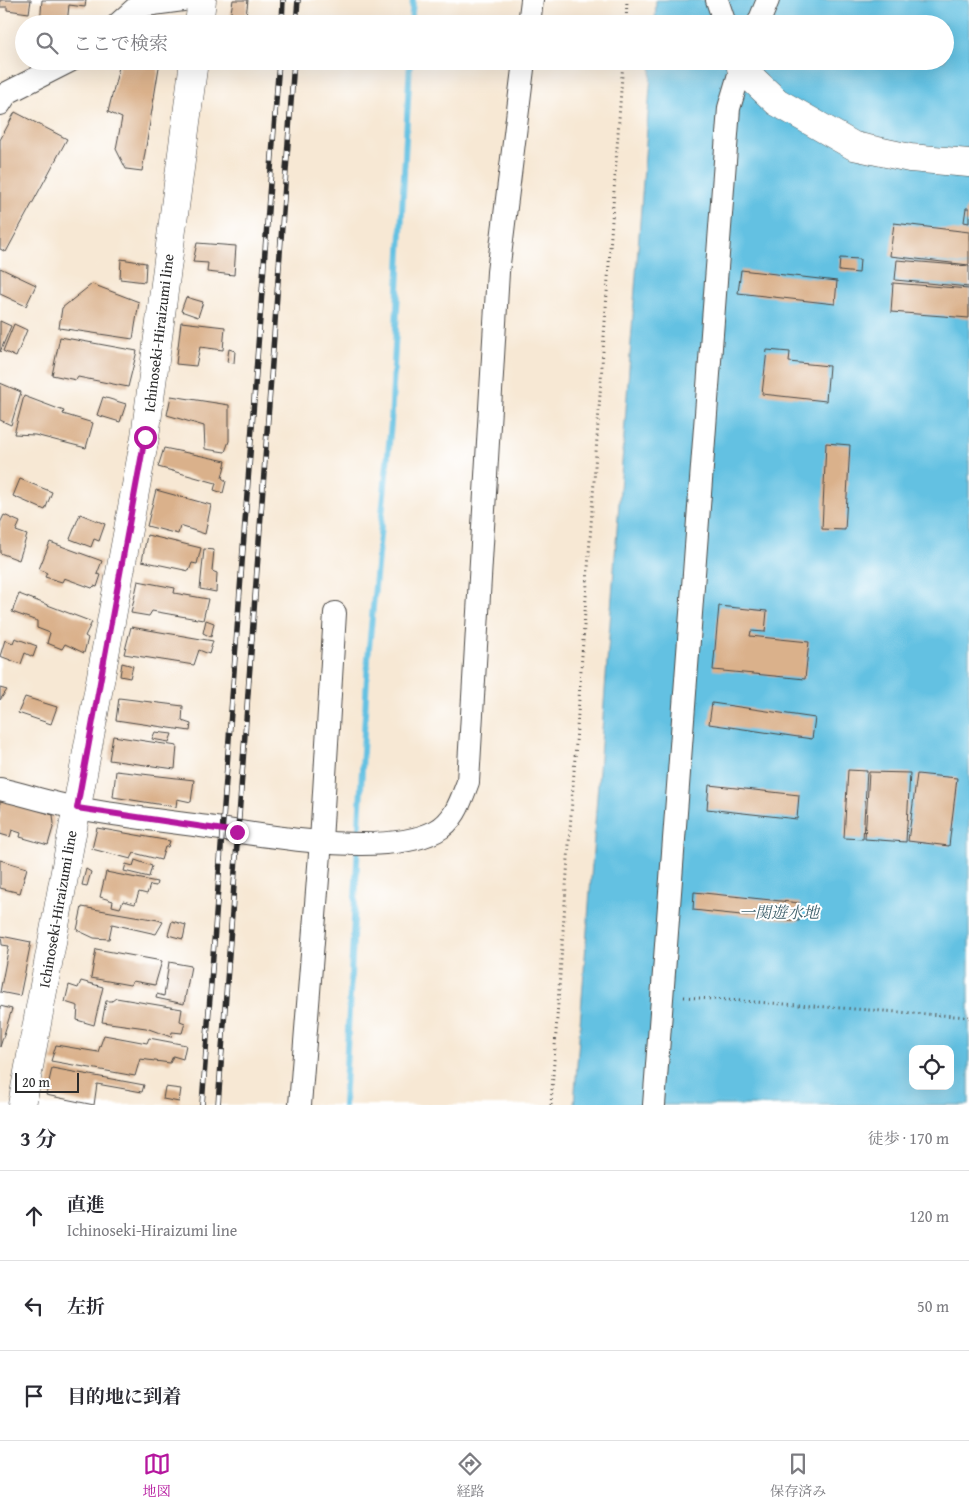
<!DOCTYPE html>
<html lang="ja">
<head>
<meta charset="utf-8">
<style>
	body { margin:0; font-family:"Gentium Book Plus","Noto Serif JP",serif; background:#f2f2f3; color:#2b2b33 }
	.controls { position:absolute; right:15px; bottom:15px; display:grid; overflow:hidden; border-radius:10px; box-shadow:0 5px 20px #0002 }
	.controls button { width:45px; height:45px; display:grid; place-items:center; padding:0; border:0; border-bottom:1px solid #e1e1e2; background:#fff; color:#2b2b33; font:25px sans-serif }
	.scale { position:absolute; left:15px; bottom:12px; width:64px; box-sizing:border-box; padding-left:5px; border:2px solid #2b2b2b; border-top:0; font-size:14px; line-height:18px; white-space:nowrap; color:#2b2b2b; -webkit-text-stroke:4px #fff; paint-order:stroke }
	.stop { position:absolute; width:15px; height:15px; margin:-11px; border:4px solid #b5179e; border-radius:50%; background:#fff }
	.stop.end { background:#b5179e; border-color:#fff; box-shadow:0 1px 5px #0008 }
	.list { margin:0; padding:0; list-style:none }
	h2 { display:flex; justify-content:space-between; align-items:center; height:65px; margin:0; padding:0 20px; font-size:21px }
	h2 small { font-size:16px; font-weight:400; color:#7c7c81 }
	.list li { display:grid; grid-template-columns:32px 1fr auto; gap:15px; align-items:center; box-sizing:border-box; height:90px; padding:0 20px; border-top:1px solid #e1e1e2 }
	.list b { display:block; font-size:19px; white-space:nowrap }
	.list p { margin:0; font-size:16px; white-space:nowrap; color:#7c7c81 }
	.list em { font-size:16px; font-style:normal; color:#7c7c81 }
	.icon { flex:none; width:28px; height:28px; fill:none; stroke:currentColor; stroke-width:2; stroke-linecap:round; stroke-linejoin:round }
	.map { position:relative; flex:none; width:969px; height:1105px; overflow:hidden }
	.search { position:absolute; background:#fff; box-shadow:0 5px 20px #0002; left:15px; right:15px; top:15px; height:55px; display:flex; align-items:center; gap:12px; box-sizing:border-box; padding:0 18px; border-radius:28px; color:#7c7c81; font-size:19px }
	.sheet { height:335px; background:#fff }
	nav { display:flex; justify-content:space-around; align-items:center; box-sizing:border-box; height:70px; border-top:1px solid #e1e1e2; background:#fff; font-size:14px; color:#7c7c81 }
	nav a { display:grid; justify-items:center; gap:2px }
	nav .on { color:#b5179e }
	.map>svg:first-child { display:block }
	.water { fill:#64c1e2; stroke:#487686; fill-rule:evenodd }
	.lines { fill:none; stroke-linecap:round; stroke-linejoin:round }
	.stream { stroke:#64c1e2; stroke-width:6 }
	.building { fill:#dab18b }
	.minor-casing { stroke:#4a4744; stroke-width:24 }
	.tertiary-casing { stroke:#4a4744; stroke-width:29 }
	.secondary-casing { stroke:#4a4744; stroke-width:29 }
	.path { stroke:#4a4744; stroke-width:3; stroke-dasharray:1 4; stroke-linecap:butt }
	.minor { stroke:#fff; stroke-width:22 }
	.tertiary { stroke:#fff; stroke-width:28 }
	.secondary { stroke:#fff; stroke-width:28 }
	.rail-casing { stroke:#2b2b2b; stroke-width:5.5 }
	.rail { stroke:#fff; stroke-width:4; stroke-dasharray:11; stroke-linecap:butt }
	.route { stroke:#b5179e; stroke-width:6 }
	.labels { text-anchor:middle; stroke-width:4; stroke-linejoin:round; paint-order:stroke }
	.street-label { font-size:15px; fill:#2b2b2b; stroke:#fff }
	.water-label { font-size:16px; font-style:italic; fill:#3f606b; stroke:#fff }
</style>
</head>
<body>
<div class="map">
<svg width="969" height="1105" viewBox="0 0 969 1105">
	<rect width="100%" height="100%" fill="#fff"/>
	<filter id="ink" filterUnits="userSpaceOnUse"><feTurbulence type="fractalNoise" baseFrequency=".02" numOctaves="2"/><feDisplacementMap in="SourceGraphic" scale="10" xChannelSelector="R" yChannelSelector="G"/><feConvolveMatrix kernelMatrix="1 2 1 2 8 2 1 2 1" color-interpolation-filters="sRGB"/></filter>
	<filter id="wash" filterUnits="userSpaceOnUse"><feTurbulence type="fractalNoise" baseFrequency=".0096" numOctaves="4" result="noise"/><feDisplacementMap in="SourceGraphic" scale="20" xChannelSelector="R" yChannelSelector="G"/><feGaussianBlur stdDeviation="1.12" result="paint"/><feColorMatrix in="noise" values="0 0 0 0 0 0 0 0 0 0 0 0 0 0 0 0 0 1.4 0 .05"/><feComposite in="paint" operator="in"/></filter>
	<g filter="url(#wash)">
		<rect width="100%" height="100%" fill="#f7e8d4"/>
		<path class="water" d="M656,0h313v1105h-395l78,-1044h293v-37h-290zM913,1049h37v37h-37z"/>
		<g class="lines">
			<path class="stream" d="M411,24l2,-24
				M344,1105l24,-447 23,-235 19,-362"/>
		</g>
		<g id="blocks">
			<path class="building" d="M0,0h31l-2,13 -22,-3v-3h-7z
				M42,0h44l-1,7 -16,-2 -2,19h-27z
				M233,0h15l-3,24h-16z
				M128,61h32l-18,110 -16,-2 -10,-20 6,-31 -14,-6 12,-49 7,1z
				M15,112l52,27 -61,113 -6,-3v-109z
				M966,208h3v15l-5,-1z
				M894,223l75,9v33l-79,-9z
				M197,243l39,3 -2,29 -27,-3 1,-9 -15,-1z
				M840,258l20,1 -1,14 -20,-2z
				M121,259l25,4 -1,19 -25,-3z
				M897,260l72,6v21l-74,-7z
				M0,268l36,17 -10,21 -26,-12z
				M741,270l96,11 -2,23 -97,-11z
				M893,283l76,6v29l-78,-6z
				M92,284l47,18 -6,37 -74,-11 3,-20z
				M186,297l17,5 -5,15 -17,-6z
				M0,321l11,5 -11,26z
				M181,322l44,5 -2,23 -23,-3 -4,19 -20,-2z
				M14,324l13,6 -11,27 -13,-6z
				M60,337l77,14 -9,36 -50,-10 -2,3 -24,-5z
				M229,349l6,2 -1,12 -7,-1z
				M767,350l23,2 -1,10 40,4 -3,35 -64,-7z
				M0,383l21,9 -10,33 -11,-5z
				M24,396l40,15 -1,3 30,9 -7,25 -51,-13 -21,-1z
				M171,396l58,9v36l-4,11 -20,-3 -1,-23 -37,-11z
				M103,397l23,7 -6,18 -23,-7z
				M826,443l24,2 -5,85 -23,-1z
				M164,448l62,13 -4,17 4,3 -3,12 -9,-3 2,-7 -58,-16z
				M20,479l32,13 -7,18 -32,-14z
				M156,490l55,15 -6,29 -25,-8 -2,8 -31,-8z
				M80,514l25,10 -6,17 -5,-2 -3,8 -21,-8z
				M4,515l16,7 -4,9 11,4 -8,25 -19,-7v-30z
				M147,535l54,13 -4,16 -5,-1 -3,8 -47,-10z
				M50,542l52,19 -5,13 4,1 -4,12 -3,-1 -2,2 -28,-10 -2,4 -17,-5 2,-4 -8,-4z
				M204,549l10,1 -2,21 5,2 -1,19 -16,-3z
				M138,581l37,7 -1,5 34,6 -5,21 -51,-9 -3,5 -18,-3z
				M19,594l73,28 -7,14 3,2 -4,15 -19,-9 -3,5 -15,-6 3,-10 -13,-5v-7l-25,-9z
				M719,606l48,5 -2,21 -14,-1 -1,5 59,6 -4,37 -92,-9z
				M206,620l8,3 -3,14 -8,-4z
				M131,627l82,14 -4,13 -10,-4 -5,15 -70,-11z
				M15,638l22,8 -4,11 -8,-4 -4,11 -21,-8 5,-16 8,3z
				M122,663l11,3 -3,12 -10,-2z
				M0,688l7,2 -7,10z
				M25,697l32,10 -6,17 -33,-11z
				M119,698l64,8 -1,15 9,3 -1,7 -74,-11z
				M712,703l103,15 -3,21 -103,-15z
				M155,732l17,2 -3,8 -17,-3z
				M113,736l64,10 -2,23 -66,-9z
				M848,770l19,1 -4,68 -19,-1z
				M116,771l78,9 -3,22 -14,-3 -1,8 -63,-10z
				M869,772l41,1 -4,69 -41,-3z
				M917,774l40,4 -8,68 -41,-5z
				M709,785l90,10 -2,24 -90,-10z
				M0,798l53,17 1,9 -6,21 -28,-8 1,-4 -9,-3 -2,7 -10,-3z
				M97,828l73,13 -2,6h-3l-4,13 -27,-7 -3,6 -39,-10z
				M0,860l27,8 -7,25 -20,-5z
				M135,860l17,6 -3,11 -25,-6 2,-7 7,2z
				M86,869l5,3 -4,14 -5,-1z
				M106,872l51,10 -1,4 -6,-1 -3,9 -8,-2 -4,12 -12,-3 -3,7 -8,-2 1,-5 -13,-4z
				M694,892l106,11 -1,18 -106,-11z
				M82,907l76,13 5,2 -7,12 -44,-10 -3,15 -15,-1 -17,-8z
				M172,921l14,4 -3,14 -15,-4z
				M1,936l30,6 -11,54 -20,-4 9,-46 -7,-1z
				M96,949l66,12 -7,24 -22,-4 -3,4 -39,-7z
				M169,962l22,4 -7,38 -28,-6 1,-4 7,2z
				M81,981l22,6 -9,38 -17,-5 1,-14 -13,-4 4,-17 9,3z
				M116,998l66,11 -2,12 5,2 -3,10 -10,-1 -1,5 -25,-9 -44,-6 4,-21h6z
				M0,1006l12,3 -12,38z
				M104,1035l43,8 2,-5 37,7 -3,14 -10,-3 -3,7 -30,-4 -5,17 -84,-15 5,-16 42,7z
				M52,1068l92,17 -2,7 -45,-8 -3,21 -48,-10z
				M165,1087l16,2 -2,13 -16,-3z"/>
		</g>
	</g>
	<g filter="url(#ink)">
		<use href="#blocks" fill-opacity="0" stroke="#4a4744" stroke-width="1"/>
		<g class="lines">
			<defs>
				<path id="minor" d="M717,0l8,24
					M118,24l20,-18 45,-6
					M529,24l3,-24
					M758,24l10,-24
					M0,104l7,-11 63,-32
					M0,789c26,6 51,14 77,19 43,8 88,13 131,19 58,9 177,31 228,4 19,-10 25,-31 32,-49l30,-510 26,-211
					M300,1105l21,-264 14,-228
					M654,1105l75,-997 14,-47"/>
				<path id="tertiary" d="M741,68l36,34 77,44 56,12 59,5"/>
				<path id="secondary" d="M199,24l3,-24
					M22,1105l123,-668 49,-376"/>
			</defs>
			<use href="#minor" class="minor-casing"/>
			<use href="#tertiary" class="tertiary-casing"/>
			<use href="#secondary" class="secondary-casing"/>
			<path class="path" d="M626,24l1,-24
				M684,997l285,20
				M551,1105l72,-1044"/>
			<use href="#minor" class="minor"/>
			<use href="#tertiary" class="tertiary"/>
			<use href="#secondary" class="secondary"/>
			<defs>
				<path id="rail" d="M282,24l1,-24
					M296,24l2,-24
					M202,1105l77,-1044
					M218,1105l76,-1044"/>
			</defs>
			<use href="#rail" class="rail-casing"/>
			<use href="#rail" class="rail"/>
		</g>
	</g>
	<g class="lines" filter="url(#ink)">
		<path class="route" d="M145,437l-68,371 160,24"/>
	</g>
	<g class="labels">
		<g class="street-label">
			<text transform="translate(159 333) rotate(-83)" y="5">Ichinoseki-Hiraizumi line</text>
			<text transform="translate(58 909) rotate(-80)" y="5">Ichinoseki-Hiraizumi line</text>
		</g>
		<g class="water-label">
			<text x="779" y="918">一関遊水地</text>
		</g>
	</g>
</svg>
<div class="controls">
<button><svg class="icon" aria-label="locate" viewBox="0 0 24 24"><circle cx="12" cy="12" r="6"/><path d="M12 2v4M12 18v4M2 12h4M18 12h4"/></svg></button>
</div>
<div class="scale">20 m</div>
<div class="stop" style="left:145px;top:437px"></div>
<div class="stop end" style="left:237px;top:832px"></div>
<div class="search"><svg class="icon" aria-label="search" viewBox="0 0 24 24"><circle cx="10" cy="10" r="6"/><path d="M15 15l6 6"/></svg>ここで検索</div>
</div>
<section class="sheet">
<h2>3 分<small>徒歩 · 170 m</small></h2>
<ul class="list">
<li><svg class="icon" aria-label="ahead" viewBox="0 0 24 24"><path d="M12 20V5M6 11l6-6 6 6"/></svg><div><b>直進</b><p>Ichinoseki-Hiraizumi line</p></div><em>120 m</em></li>
<li><svg class="icon" aria-label="left" viewBox="0 0 24 24"><path d="M17 20v-9H6M10 6l-5 5 5 5"/></svg><div><b>左折</b></div><em>50 m</em></li>
<li><svg class="icon" aria-label="arrive" viewBox="0 0 24 24"><path d="M6 21V4h12l-3 4 3 4H6"/></svg><div><b>目的地に到着</b></div></li>
</ul>
</section>
<nav>
<a class="on"><svg class="icon" aria-label="map" viewBox="0 0 24 24"><path d="M3 6l6-2 6 2 6-2v14l-6 2-6-2-6 2zM9 4v14M15 6v14"/></svg>地図</a>
<a><svg class="icon" aria-label="directions" viewBox="0 0 24 24"><path d="M12 3l9 9-9 9-9-9zM9 14v-3h6M13 9l2 2-2 2"/></svg>経路</a>
<a><svg class="icon" aria-label="saved" viewBox="0 0 24 24"><path d="M7 4h10v16l-5-4-5 4z"/></svg>保存済み</a>
</nav>
</body>
</html>
